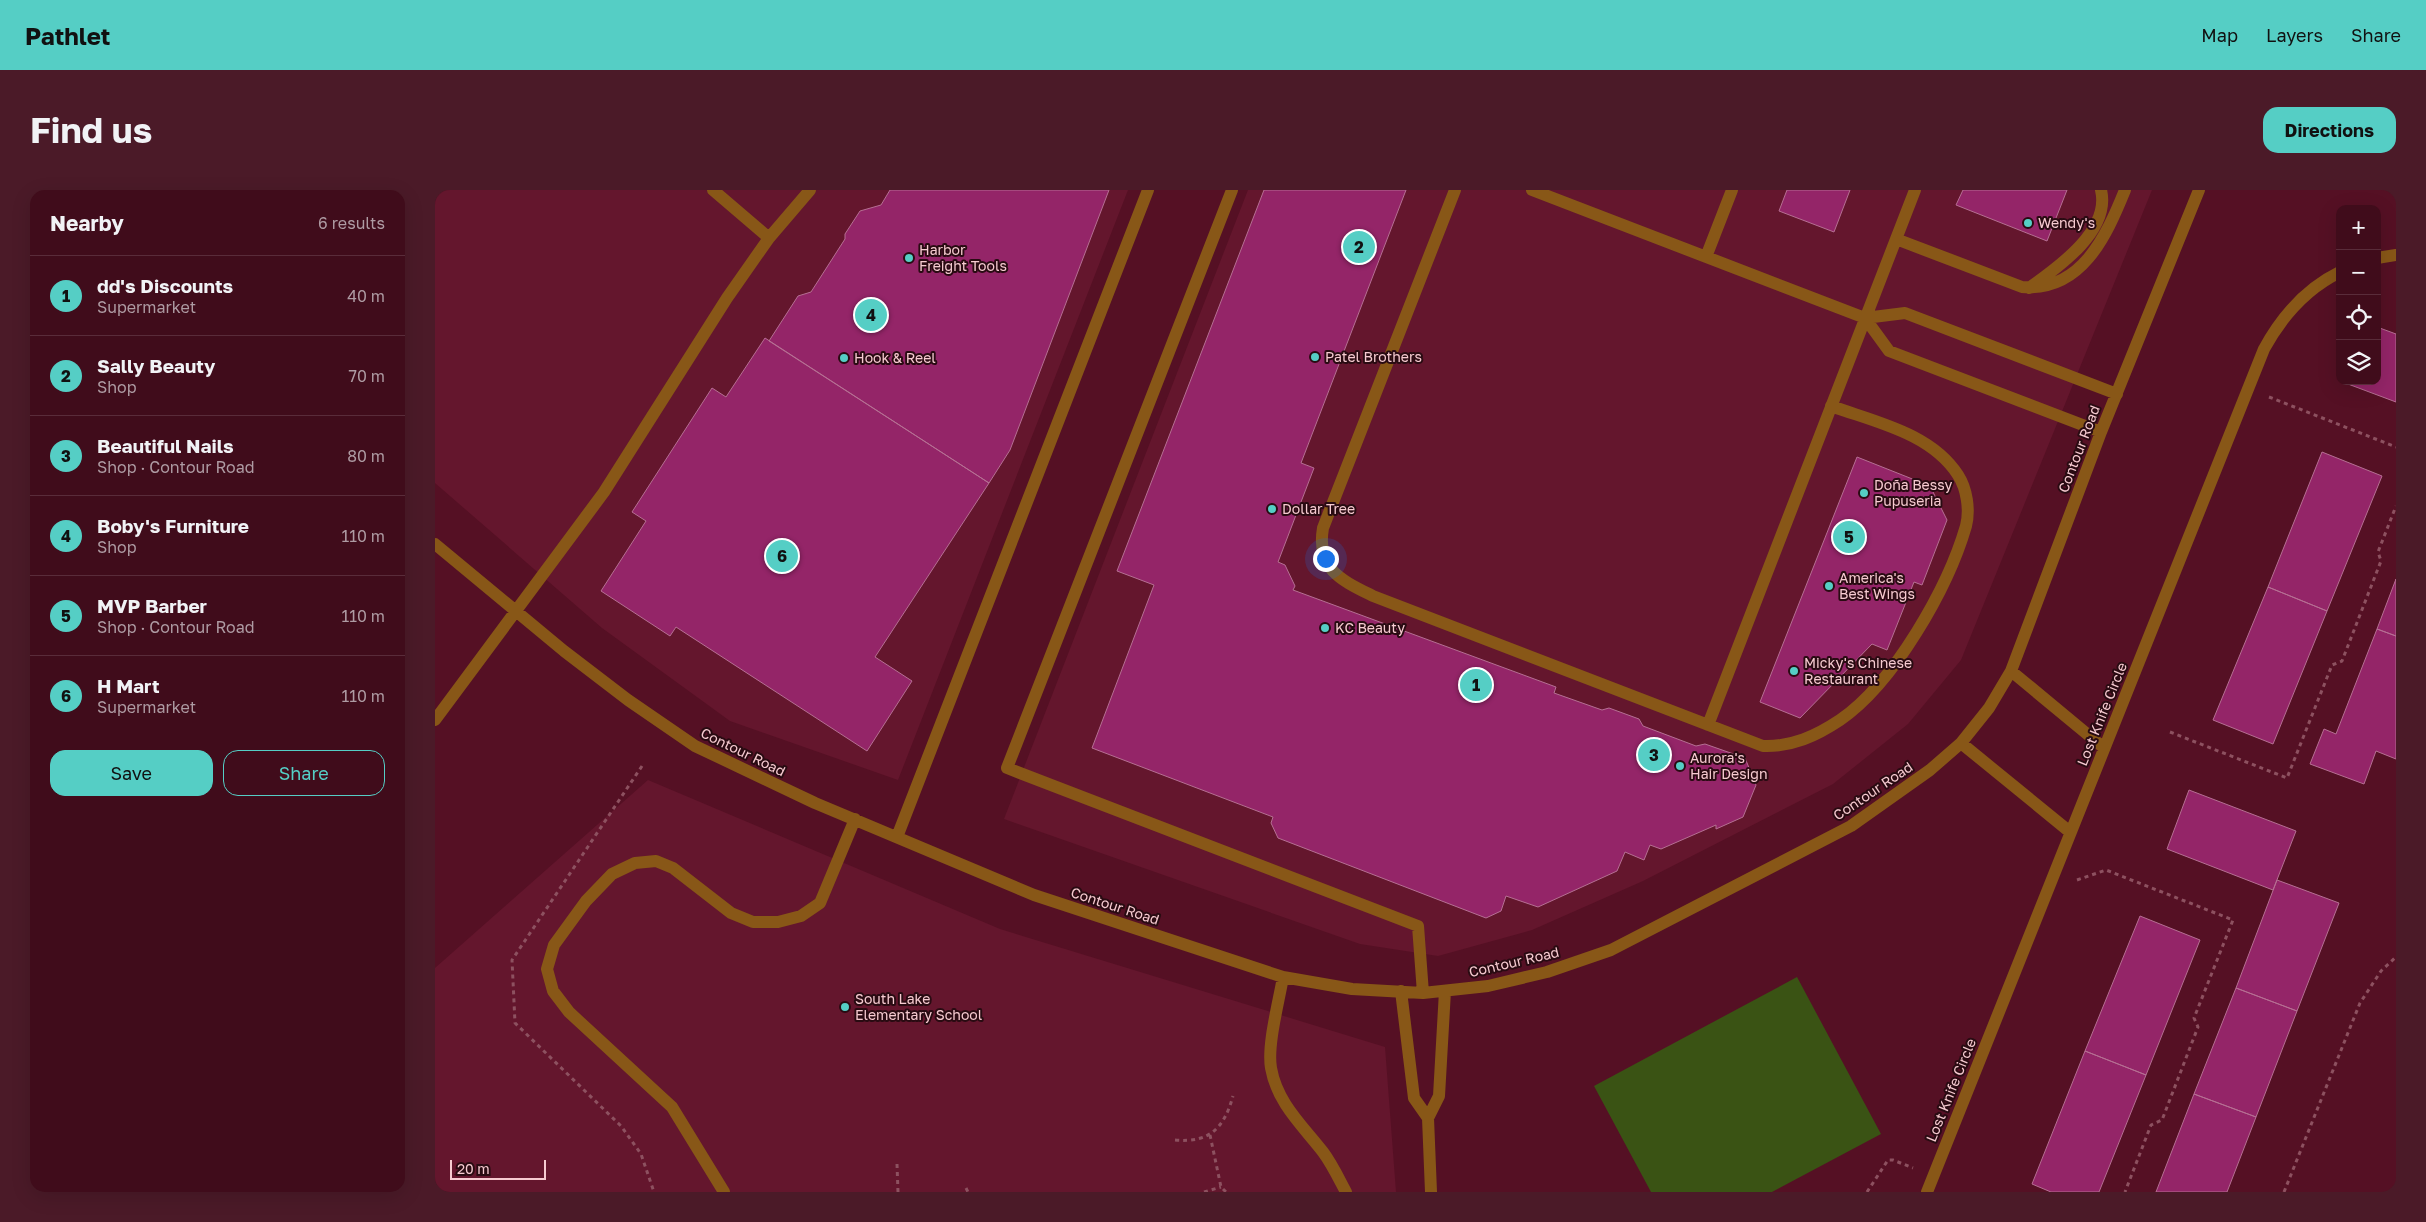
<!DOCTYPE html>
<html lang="en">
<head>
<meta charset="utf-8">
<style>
	body { margin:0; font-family:"Golos Text",sans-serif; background:#4b1a28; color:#f1f3f6 }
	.controls { position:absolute; right:15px; top:15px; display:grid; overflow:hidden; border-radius:10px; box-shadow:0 5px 20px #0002 }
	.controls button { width:45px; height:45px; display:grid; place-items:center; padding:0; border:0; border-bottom:1px solid #592c3a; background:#400c1b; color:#f1f3f6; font:25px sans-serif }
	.scale { position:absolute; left:15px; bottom:12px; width:96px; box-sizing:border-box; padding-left:5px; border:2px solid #f7cbd1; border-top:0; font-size:14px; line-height:18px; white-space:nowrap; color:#f7cbd1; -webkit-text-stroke:4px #290b12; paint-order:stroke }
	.you { position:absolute; left:890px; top:368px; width:18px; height:18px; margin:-12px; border:4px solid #fff; border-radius:50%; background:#1a73e8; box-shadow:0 0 0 8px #1a73e833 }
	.badge { display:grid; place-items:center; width:32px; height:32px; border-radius:50%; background:#55cec5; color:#111; font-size:16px; font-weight:700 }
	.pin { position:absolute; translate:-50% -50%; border:2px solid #fff; box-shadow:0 1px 5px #0006 }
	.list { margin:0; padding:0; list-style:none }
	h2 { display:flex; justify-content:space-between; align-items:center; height:65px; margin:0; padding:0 20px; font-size:21px }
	h2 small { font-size:16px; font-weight:400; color:#ae9ba3 }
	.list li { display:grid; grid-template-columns:32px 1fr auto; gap:15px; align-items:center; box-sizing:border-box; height:80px; padding:0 20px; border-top:1px solid #592c3a }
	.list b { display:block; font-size:19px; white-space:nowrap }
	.list p { margin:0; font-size:16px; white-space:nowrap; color:#ae9ba3 }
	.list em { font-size:16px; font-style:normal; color:#ae9ba3 }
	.actions { display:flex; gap:10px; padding:15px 20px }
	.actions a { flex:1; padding:11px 0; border:1px solid #55cec5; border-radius:15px; text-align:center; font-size:18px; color:#55cec5 }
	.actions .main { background:#55cec5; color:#111 }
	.icon { flex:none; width:28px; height:28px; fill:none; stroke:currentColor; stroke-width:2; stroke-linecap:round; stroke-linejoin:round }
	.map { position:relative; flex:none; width:1961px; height:1002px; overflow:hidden; border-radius:15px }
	header { display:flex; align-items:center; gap:30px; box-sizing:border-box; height:70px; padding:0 25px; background:#55cec5; color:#111 }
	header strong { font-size:24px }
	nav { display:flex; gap:28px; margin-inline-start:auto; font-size:18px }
	.intro { display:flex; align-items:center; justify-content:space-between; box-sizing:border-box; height:120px; padding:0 30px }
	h1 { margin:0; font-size:35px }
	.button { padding:12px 22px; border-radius:15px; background:#55cec5; color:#111; font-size:18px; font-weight:700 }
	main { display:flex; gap:30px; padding:0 30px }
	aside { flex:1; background:#400c1b; border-radius:15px; box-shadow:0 5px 20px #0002 }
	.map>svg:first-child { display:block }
	.built { fill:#64162d }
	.green { fill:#3a5314 }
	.building { fill:#942568; stroke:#b66f93 }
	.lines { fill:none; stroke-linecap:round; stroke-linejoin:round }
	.path { stroke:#8d5160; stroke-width:3; stroke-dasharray:4 4; stroke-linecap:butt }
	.minor { stroke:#885717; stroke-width:12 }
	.poi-dot { fill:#55cec5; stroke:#290b12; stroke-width:2 }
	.labels { text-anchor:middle; stroke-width:4; stroke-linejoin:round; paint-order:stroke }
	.poi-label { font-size:14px; fill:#f7cbd1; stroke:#290b12; text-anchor:start }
	.street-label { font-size:14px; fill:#f7cbd1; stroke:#290b12 }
</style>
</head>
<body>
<header>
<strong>Pathlet</strong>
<nav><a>Map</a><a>Layers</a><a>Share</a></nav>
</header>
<div class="intro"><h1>Find us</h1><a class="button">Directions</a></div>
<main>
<aside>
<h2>Nearby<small>6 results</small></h2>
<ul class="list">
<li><span class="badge">1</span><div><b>dd's Discounts</b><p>Supermarket</p></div><em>40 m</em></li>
<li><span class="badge">2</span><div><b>Sally Beauty</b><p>Shop</p></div><em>70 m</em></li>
<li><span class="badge">3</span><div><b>Beautiful Nails</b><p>Shop · Contour Road</p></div><em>80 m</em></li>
<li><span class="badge">4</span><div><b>Boby's Furniture</b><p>Shop</p></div><em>110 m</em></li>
<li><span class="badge">5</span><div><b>MVP Barber</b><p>Shop · Contour Road</p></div><em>110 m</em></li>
<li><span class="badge">6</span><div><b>H Mart</b><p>Supermarket</p></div><em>110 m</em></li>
</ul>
<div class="actions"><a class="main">Save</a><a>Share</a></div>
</aside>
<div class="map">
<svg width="1961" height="1002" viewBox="0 0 1961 1002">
	<rect width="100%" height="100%" fill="#551024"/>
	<path class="built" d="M0,0h693l-230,590 -168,-59 -128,-93 -167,-145z
		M813,0h904l-191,470 -53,64 -75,60 -190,97 -111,49 -94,26 -78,-12 -356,-125z
		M213,590l352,149 385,118 11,145h-961v-224z"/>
	<path class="green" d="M1362,787l84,157 -109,58h-121l-57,-106z"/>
	<path class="building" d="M455,0h219l-99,260 -21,33 -220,-142 29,-45 13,-4 34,-53v-5l15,-23 21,-6z
		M829,0h142l-105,273 13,5 -36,94 7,3 10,21 -2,4 263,97 -2,6 48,17 7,-2 30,11 4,7 53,20 9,-2 40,14 11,27 -13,32 -27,12v-4l-55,24 -11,-4 -6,15 -19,-8 -8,19 -79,36 -32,-11 -5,15 -15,7 -208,-80 -7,-15 2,-6 -181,-69 62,-163 -37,-14z
		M1352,0h63l-16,42 -55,-21z
		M1528,0h104l-20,51 -91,-36z
		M1942,137l19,7v68l-48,-18 1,-3h28z
		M330,148l224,145 -114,174 37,24 -45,70 -191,-124 -6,9 -69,-45 45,-70 -14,-9 80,-124 14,9z
		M1887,262l60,24 -55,135 -59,-24z
		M1422,267l73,29 17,34 -25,65 -8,-3 -27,68 -15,-6 -72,74 -40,-16z
		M1961,389v57l-19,-7z
		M1833,397l59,24 -54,133 -60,-24z
		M1942,439l19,7v123l-20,-8 -12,33 -54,-20 14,-35 12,5z
		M1754,600l107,41 -23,59 -106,-41z
		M1842,690l62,23 -42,108 -61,-23z
		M1705,726l60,24 -54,135 -61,-24z
		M1801,798l61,23 -41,106 -62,-23z
		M1650,861l61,24 -47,117h-48l-19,-8z
		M1759,904l62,23 -29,75h-71z"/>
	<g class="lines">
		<path class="path" d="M1834,207l127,50
			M1735,542l117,46 45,-113 10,-4 39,-100 -3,-9 18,-46
			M207,576l-130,194 3,63 106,103 20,28 13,38
			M1642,690l29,-10 127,50 -39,98 4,9 -36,93 -11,5 -26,67
			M775,945l11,52 5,5
			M740,950c35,3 49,-12 58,-44
			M462,974l1,28
			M531,998l2,4
			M769,1002l17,-5
			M1432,1002l21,-32h5l20,8
			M1849,1002l76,-189 21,-32 15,-14"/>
		<path class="minor" d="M278,0l56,48
			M797,0l-225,578 411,158 5,67
			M1020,0l-132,338c-7,41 18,52 50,68l390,150c29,1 53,-10 77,-26 54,-37 108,-132 126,-194 4,-16 1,-37 -8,-51 -27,-42 -83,-53 -127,-69
			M1097,0l333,128 40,-5 212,81
			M1461,49l126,48c59,5 84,-50 103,-97
			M1271,67l26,-67
			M1942,68l19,-3
			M1594,98c28,-20 82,-57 72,-98
			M1430,128l24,33 212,81
			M0,354l129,107 64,49 67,46 120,57 219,92 249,82 69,12 71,4 65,-7 59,-14 64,-22 240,-124 79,-56 31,-27 28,-35 22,-37 90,-239 98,-242
			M1576,481l93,77
			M0,530l169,-228 123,-194 42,-60 41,-48
			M1273,535l207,-535
			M1526,553l109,89
			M462,647l251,-647
			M848,787c-4,24 -16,68 -12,91 6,35 32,58 52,84 9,12 16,27 23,40
			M966,801l13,107 14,20
			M289,1002l-52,-85 -103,-95 -16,-21 -6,-22 7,-24 32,-44 26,-27 23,-11 21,-2 17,7 58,45 22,9h25l23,-6 19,-13 35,-84
			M996,1002l-3,-74 11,-22 6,-105
			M1492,1002l337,-843c18,-33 41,-60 76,-77"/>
	</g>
	<g class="poi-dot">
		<circle cx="1593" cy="33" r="5"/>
		<circle cx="474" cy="68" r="5"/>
		<circle cx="880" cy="167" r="5"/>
		<circle cx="409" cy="168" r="5"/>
		<circle cx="1429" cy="303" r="5"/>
		<circle cx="837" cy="319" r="5"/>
		<circle cx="1394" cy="396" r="5"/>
		<circle cx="890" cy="438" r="5"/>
		<circle cx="1359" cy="481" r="5"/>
		<circle cx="1245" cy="576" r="5"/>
		<circle cx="410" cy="817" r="5"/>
	</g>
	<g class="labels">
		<g class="poi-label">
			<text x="1603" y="38">Wendy's</text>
			<text x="484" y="65">Harbor<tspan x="484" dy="16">Freight Tools</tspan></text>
			<text x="890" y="172">Patel Brothers</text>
			<text x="419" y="173">Hook &amp; Reel</text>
			<text x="1439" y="300">Doña Bessy<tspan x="1439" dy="16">Pupuseria</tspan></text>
			<text x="847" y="324">Dollar Tree</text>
			<text x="1404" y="393">America's<tspan x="1404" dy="16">Best Wings</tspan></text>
			<text x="900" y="443">KC Beauty</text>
			<text x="1369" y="478">Micky's Chinese<tspan x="1369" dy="16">Restaurant</tspan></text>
			<text x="1255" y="573">Aurora's<tspan x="1255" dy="16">Hair Design</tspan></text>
			<text x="420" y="814">South Lake<tspan x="420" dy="16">Elementary School</tspan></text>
		</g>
		<g class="street-label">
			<text transform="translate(1644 259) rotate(-69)" y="5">Contour Road</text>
			<text transform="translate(1667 524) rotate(-68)" y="5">Lost Knife Circle</text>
			<text transform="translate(308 562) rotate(26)" y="5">Contour Road</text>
			<text transform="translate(1438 601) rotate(-34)" y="5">Contour Road</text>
			<text transform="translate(680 716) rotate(18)" y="5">Contour Road</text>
			<text transform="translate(1079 772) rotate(-13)" y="5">Contour Road</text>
			<text transform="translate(1516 900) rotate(-68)" y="5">Lost Knife Circle</text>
		</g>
	</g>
</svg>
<div class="controls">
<button>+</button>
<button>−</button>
<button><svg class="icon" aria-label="locate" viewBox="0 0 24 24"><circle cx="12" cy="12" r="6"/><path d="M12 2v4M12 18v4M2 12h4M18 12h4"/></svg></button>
<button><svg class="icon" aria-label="layers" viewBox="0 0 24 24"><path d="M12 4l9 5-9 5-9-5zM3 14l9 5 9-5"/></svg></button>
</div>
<div class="scale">20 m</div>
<div class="you"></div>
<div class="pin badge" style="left:1041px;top:495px">1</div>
<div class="pin badge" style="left:924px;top:57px">2</div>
<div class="pin badge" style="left:1219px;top:565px">3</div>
<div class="pin badge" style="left:436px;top:125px">4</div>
<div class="pin badge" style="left:1414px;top:347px">5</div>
<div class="pin badge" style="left:347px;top:366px">6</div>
</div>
</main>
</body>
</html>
